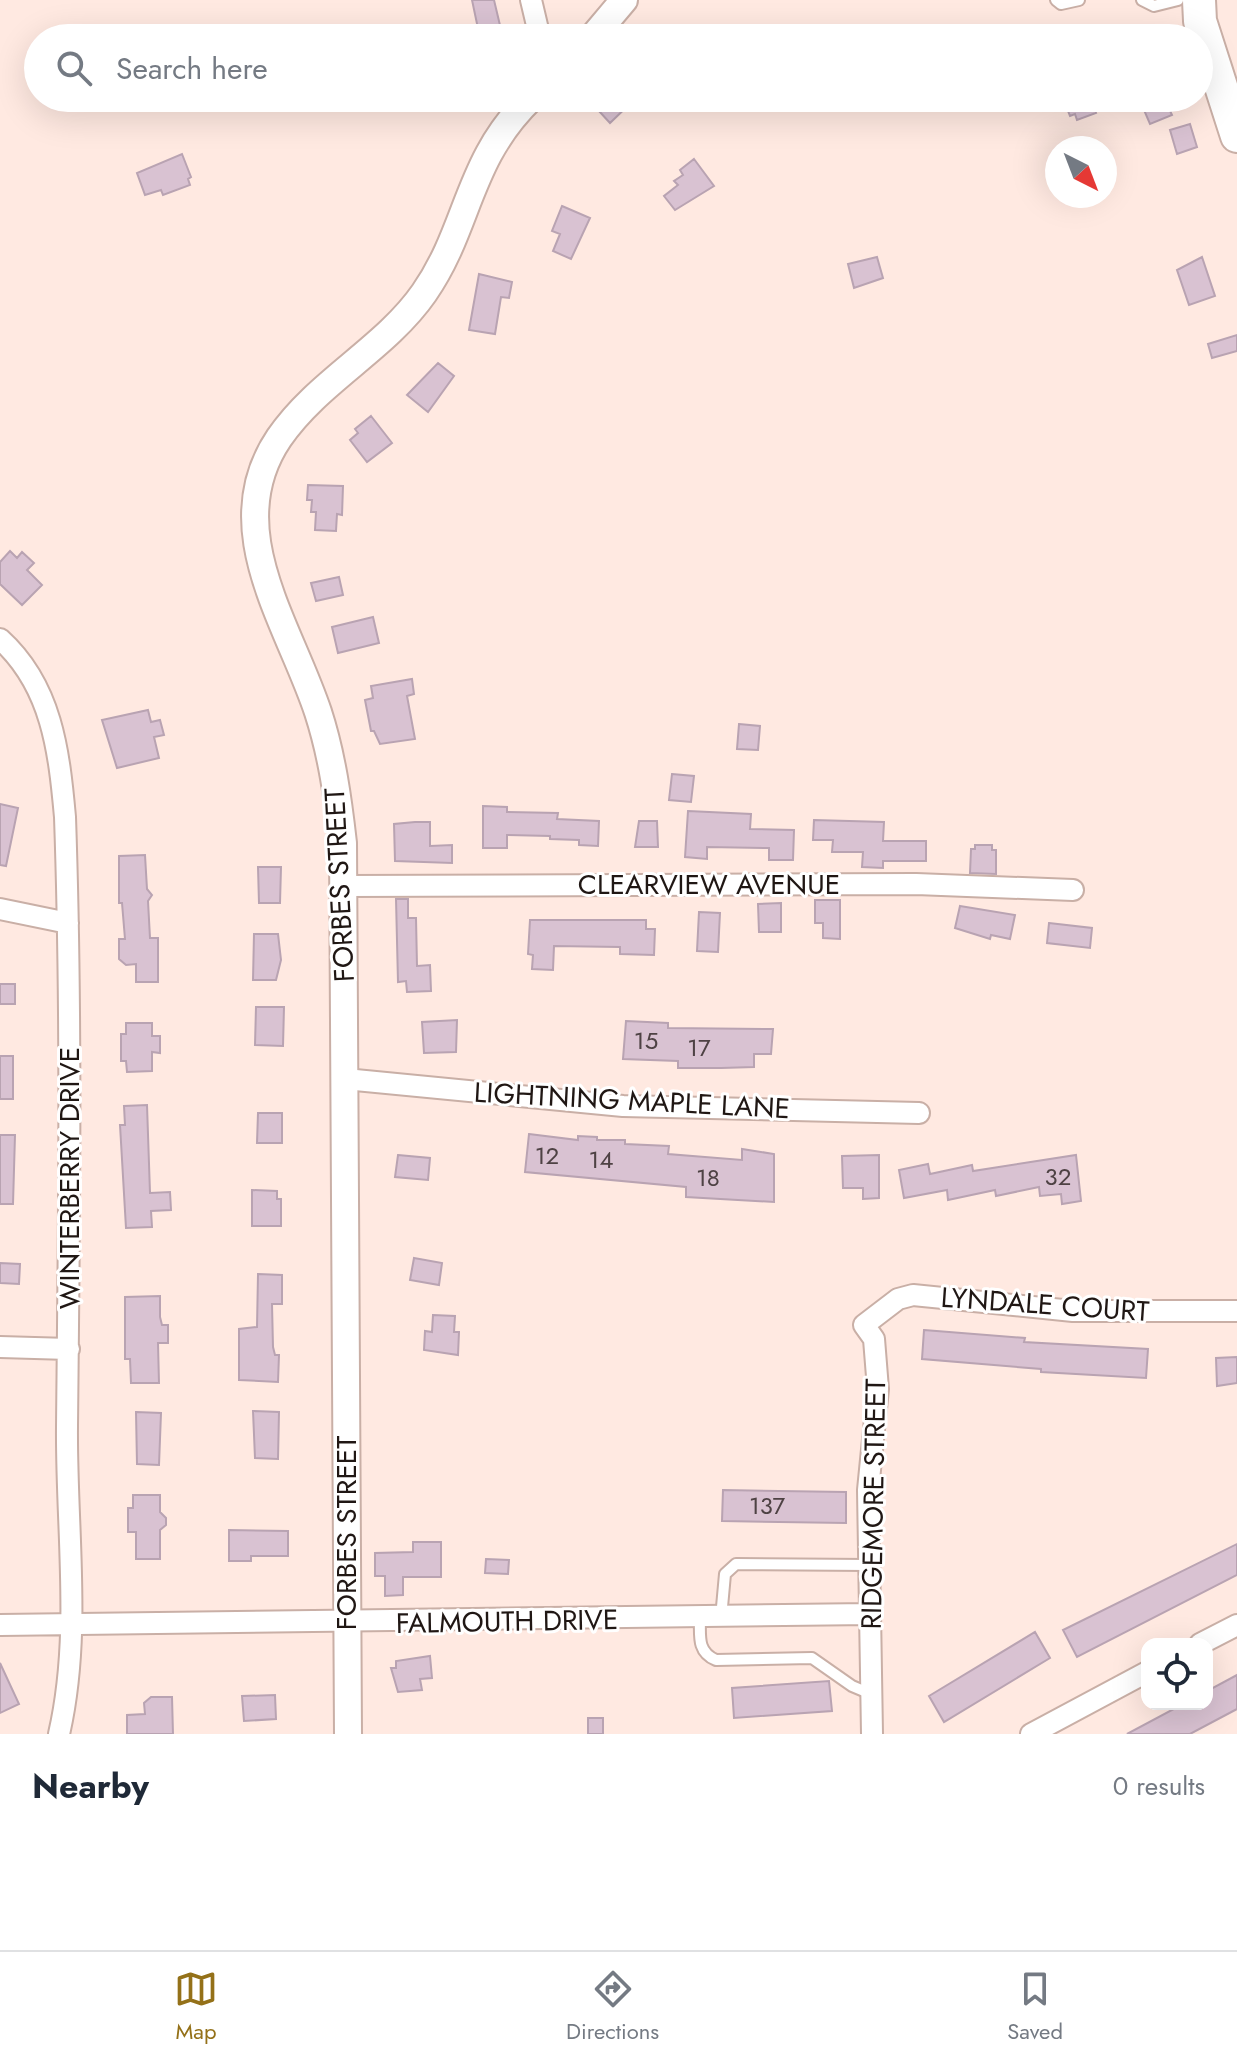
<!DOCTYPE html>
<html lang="en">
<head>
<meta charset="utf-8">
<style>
	body { margin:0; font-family:Jost,sans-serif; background:#f6f6f7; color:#1f2937 }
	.controls { position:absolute; right:24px; bottom:24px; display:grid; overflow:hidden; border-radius:16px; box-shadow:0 8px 32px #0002 }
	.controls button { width:72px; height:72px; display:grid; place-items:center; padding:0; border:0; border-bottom:2px solid #e0e1e3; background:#fff; color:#1f2937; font:40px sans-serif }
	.compass { position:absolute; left:1045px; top:136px; width:72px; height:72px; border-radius:50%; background:#fff; box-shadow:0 8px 32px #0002; rotate:138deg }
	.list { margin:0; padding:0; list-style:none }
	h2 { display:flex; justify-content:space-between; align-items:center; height:104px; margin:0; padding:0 32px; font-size:34px }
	h2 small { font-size:26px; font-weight:400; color:#747a83 }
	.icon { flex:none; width:44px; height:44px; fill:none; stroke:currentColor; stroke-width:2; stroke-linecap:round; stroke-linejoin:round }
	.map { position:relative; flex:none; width:1237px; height:1734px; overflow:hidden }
	.search { position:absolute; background:#fff; box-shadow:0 8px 32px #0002; left:24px; right:24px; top:24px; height:88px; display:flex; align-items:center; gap:20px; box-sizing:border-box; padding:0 28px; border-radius:44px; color:#747a83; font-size:30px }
	.sheet { height:216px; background:#fff }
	nav { display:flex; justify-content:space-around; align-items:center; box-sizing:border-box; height:112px; border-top:2px solid #e0e1e3; background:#fff; font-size:22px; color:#747a83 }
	nav a { display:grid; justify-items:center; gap:4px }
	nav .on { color:#947119 }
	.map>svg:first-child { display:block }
	.building { fill:#d9c2d2; stroke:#b9a3b2; stroke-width:2 }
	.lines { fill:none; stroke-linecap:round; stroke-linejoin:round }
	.service-casing { stroke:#c9afa6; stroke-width:14 }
	.minor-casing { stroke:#c9afa6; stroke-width:24 }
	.tertiary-casing { stroke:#c9afa6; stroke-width:30 }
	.primary-casing { stroke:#c9afa6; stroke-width:36 }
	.service { stroke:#fff; stroke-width:10 }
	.minor { stroke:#fff; stroke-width:20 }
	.tertiary { stroke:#fff; stroke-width:26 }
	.primary { stroke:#fff; stroke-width:32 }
	.labels { text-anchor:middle; stroke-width:6; stroke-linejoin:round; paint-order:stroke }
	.number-label { font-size:24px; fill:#4e4244 }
	.street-label { font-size:28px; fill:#201714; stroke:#fff }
</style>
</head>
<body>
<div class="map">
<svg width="1237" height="1734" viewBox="0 0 1237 1734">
	<rect width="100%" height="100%" fill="#ffe9e1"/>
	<path class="building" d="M472,0h22l9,38h-23z
		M587,98h49l-26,25z
		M1063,98h27l6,15 -19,7 -2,-6 -5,2z
		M1165,100l7,15 -22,9 -6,-14z
		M1190,124l7,23 -20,7 -7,-24z
		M182,154l9,23 -3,2 2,6 -27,10 -2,-5 -16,5 -8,-22z
		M694,159l20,27 -39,24 -11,-14 14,-11 -4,-4 9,-6 -3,-5z
		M562,206l28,12 -19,41 -18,-8 7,-17 -8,-3z
		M877,257l6,21 -29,10 -6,-24z
		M1202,257l13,39 -26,9 -12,-35z
		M479,274l33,8 -3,16 -8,-1 -6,37 -26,-4z
		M1237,335v16l-25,7 -4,-14z
		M438,363l16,13 -26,36 -21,-17z
		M371,416l21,27 -25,19 -17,-22 8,-7 -3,-4z
		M308,485l35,1 -1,29 -5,-1 -1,17 -21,-1 1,-18h-5l1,-12h-5z
		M10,551l7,7 5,-6 12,11 -7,7 15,15 -20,20 -22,-21v-22z
		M339,577l4,18 -27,6 -5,-18z
		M373,617l6,26 -41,10 -6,-26z
		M412,679l2,15 -7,2 8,43 -35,5 -6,-13h-3l-6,-31 8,-2 -2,-12z
		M148,710l3,12 9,-2 4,15 -10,2 5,21 -42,10 -15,-48z
		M739,724l21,2 -2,24 -21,-1z
		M672,774l22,2 -3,26 -22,-2z
		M0,804l18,4 -12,58 -6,-1z
		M483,806l24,1v5l51,1 -1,6 42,2 -1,25 -19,-1v-5l-29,-1v-3l-43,-1v13h-24z
		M688,811l63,3 -1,15 44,1 -1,30h-24v-12l-62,-1v12l-22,-2z
		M814,820l70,2 -1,19h43v20h-43v7l-21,-1 1,-15h-31l1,-12h-20z
		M639,821h18l1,26h-23z
		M415,822h15v24l22,-1v18l-57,-2 -1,-37z
		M975,845h17v5h4v24l-26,-1 1,-24h4z
		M145,855l2,34 5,6 -4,6 2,37h8v44h-22v-18l-10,1 -7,-6v-20h6l-3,-36h-3v-47z
		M258,867h23l-1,36h-21z
		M396,899h12v19h8l1,48 13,-1 1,26 -24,1 -1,-11 -8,1z
		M815,900h25v39l-17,-1v-15h-8z
		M781,903v29h-22l-1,-28z
		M960,906l55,9 -5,24 -19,-4 -1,4 -35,-11z
		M699,912l21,1 -2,39 -21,-1z
		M530,920h116v9h9l-1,26 -34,-1v-7l-66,-1 -1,24 -21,-1 1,-14 -5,-1z
		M1049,923l43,5 -2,20 -43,-5z
		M254,934h24l3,26 -5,20h-23z
		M0,984h15v20h-15z
		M256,1007h28l-1,39 -28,-1z
		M457,1020l-1,32 -32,1 -2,-31z
		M626,1021l42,2v5l105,1 -2,25h-17v13l-33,1h-43v-7l-55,-2z
		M126,1023h26v13h8v17l-8,-1v19l-25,1 -1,-11h-5v-27h5z
		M0,1056h13v43h-13z
		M147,1105l3,88 20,-1 1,18 -20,1 1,16 -26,1 -6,-103h5l-1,-19z
		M258,1113h24v30h-25z
		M529,1134l49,6v-4l19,1v3h28v4l44,2 -1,8 74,6v-11l32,5v48l-88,-5v-10l-161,-15z
		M0,1135h15l-2,69h-13z
		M398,1155l32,3 -2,22 -33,-3z
		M879,1155v43l-16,1v-11h-20l-1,-32z
		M1076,1155l5,46 -19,3 -1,-10 -21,2 -1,-9 -43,9 -1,-6 -47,10 -1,-10 -43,8 -5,-28 29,-6 2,10 42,-9 1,6z
		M252,1190l25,1v8h4v27h-29z
		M414,1258l28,5 -3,22 -29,-5z
		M0,1263l20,1 -1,20 -19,-1z
		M258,1274l24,1v29h-10l1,43 2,8h4l-1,27 -39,-2v-51l18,-2z
		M160,1296v21l2,8h6v18h-10l1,40h-28l-1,-24h-5v-62z
		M433,1315l22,1 -1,16h5l-1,23 -34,-5 1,-19 7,1z
		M924,1330l101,8 -1,4 124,7 -2,29 -105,-6v-3l-119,-10z
		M1237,1357v26l-20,3 -1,-28z
		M253,1411l26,1 -1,47 -23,-1z
		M136,1412l25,1 -2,52 -22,-1z
		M723,1490l123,2v31l-124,-2z
		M133,1495h27v17l6,6v7l-6,5v29h-24v-27h-8v-24h5z
		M229,1530l59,1v25h-37v5h-22z
		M413,1542h28v35h-38v18l-18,1v-20h-10v-23l38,-1z
		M1237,1544v31l-160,82 -14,-27z
		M486,1559l23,1 -1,14 -23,-1z
		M1035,1632l15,26 -106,64 -15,-26z
		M430,1656l2,22 -12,1 2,11 -24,2 -7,-24h5v-7z
		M0,1663l19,41 -19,9z
		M1237,1675v34l-47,25h-63l56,-30h24v-13z
		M829,1681l3,30 -98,7 -2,-30z
		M275,1695l1,24 -32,2 -2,-25z
		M151,1697h21l1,37h-46v-19l18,-1 -1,-11z
		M588,1718h15v16h-15z"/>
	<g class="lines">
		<defs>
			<path id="service" d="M1056,0l5,4 18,-4
				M1142,0l12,6 24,-6
				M700,1618c0,18 -3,34 16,42l96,-2 40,28 19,8
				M721,1618l4,-44 11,-10 133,1"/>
			<path id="minor" d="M531,0l9,38
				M0,639c52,47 59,112 65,178 7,203 4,407 2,610 -1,102 15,207 -8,307
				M345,886l571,-2 157,6
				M0,909l68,14
				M345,1079l278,27 296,7
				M0,1347l69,2
				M0,1625l870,-11
				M1200,1644l37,-19
				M872,1734l-4,-244 10,-101 -4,-50 -10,-14 34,-26 15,-4 160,16h164
				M1031,1734l116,-62"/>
			<path id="tertiary" d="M592,38l32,-38
				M348,1734l-5,-891c-5,-44 -11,-88 -25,-131 -29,-88 -100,-184 -39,-274 39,-57 106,-89 145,-145 46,-66 42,-132 107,-195"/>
			<path id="primary" d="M1199,0l1,21 37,115"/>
		</defs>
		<use href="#service" class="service-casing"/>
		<use href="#minor" class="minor-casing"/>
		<use href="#tertiary" class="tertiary-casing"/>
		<use href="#primary" class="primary-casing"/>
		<use href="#service" class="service"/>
		<use href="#minor" class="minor"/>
		<use href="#tertiary" class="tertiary"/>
		<use href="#primary" class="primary"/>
	</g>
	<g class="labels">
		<g class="number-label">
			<text x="646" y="1049">15</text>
			<text x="699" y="1056">17</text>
			<text x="547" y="1164">12</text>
			<text x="601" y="1168">14</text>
			<text x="1058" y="1185">32</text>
			<text x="708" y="1186">18</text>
			<text x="767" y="1514">137</text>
		</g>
		<g class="street-label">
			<text x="709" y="894">CLEARVIEW AVENUE</text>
			<text transform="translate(339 885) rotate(-93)" y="10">FORBES STREET</text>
			<text transform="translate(632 1100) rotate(3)" y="10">LIGHTNING MAPLE LANE</text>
			<text transform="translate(69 1178) rotate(-90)" y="10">WINTERBERRY DRIVE</text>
			<text transform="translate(1045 1304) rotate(4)" y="10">LYNDALE COURT</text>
			<text transform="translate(873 1504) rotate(-89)" y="10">RIDGEMORE STREET</text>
			<text transform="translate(346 1533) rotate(-90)" y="10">FORBES STREET</text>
			<text transform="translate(507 1621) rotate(-1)" y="10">FALMOUTH DRIVE</text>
		</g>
	</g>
</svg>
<div class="controls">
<button><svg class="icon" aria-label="locate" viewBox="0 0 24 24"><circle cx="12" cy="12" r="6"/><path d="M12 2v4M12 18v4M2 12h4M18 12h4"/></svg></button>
</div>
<svg class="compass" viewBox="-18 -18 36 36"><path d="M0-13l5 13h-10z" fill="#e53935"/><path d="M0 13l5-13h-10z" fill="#747a83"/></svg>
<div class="search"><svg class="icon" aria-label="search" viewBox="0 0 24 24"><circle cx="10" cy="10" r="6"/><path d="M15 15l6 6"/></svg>Search here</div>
</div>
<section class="sheet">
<h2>Nearby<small>0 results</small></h2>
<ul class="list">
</ul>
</section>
<nav>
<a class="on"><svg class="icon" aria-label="map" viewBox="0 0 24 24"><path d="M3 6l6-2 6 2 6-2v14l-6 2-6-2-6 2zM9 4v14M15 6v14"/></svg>Map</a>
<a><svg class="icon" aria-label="directions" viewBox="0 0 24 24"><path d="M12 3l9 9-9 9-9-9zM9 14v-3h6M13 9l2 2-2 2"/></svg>Directions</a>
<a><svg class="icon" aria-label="saved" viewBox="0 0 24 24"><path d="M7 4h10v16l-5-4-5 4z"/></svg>Saved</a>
</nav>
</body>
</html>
